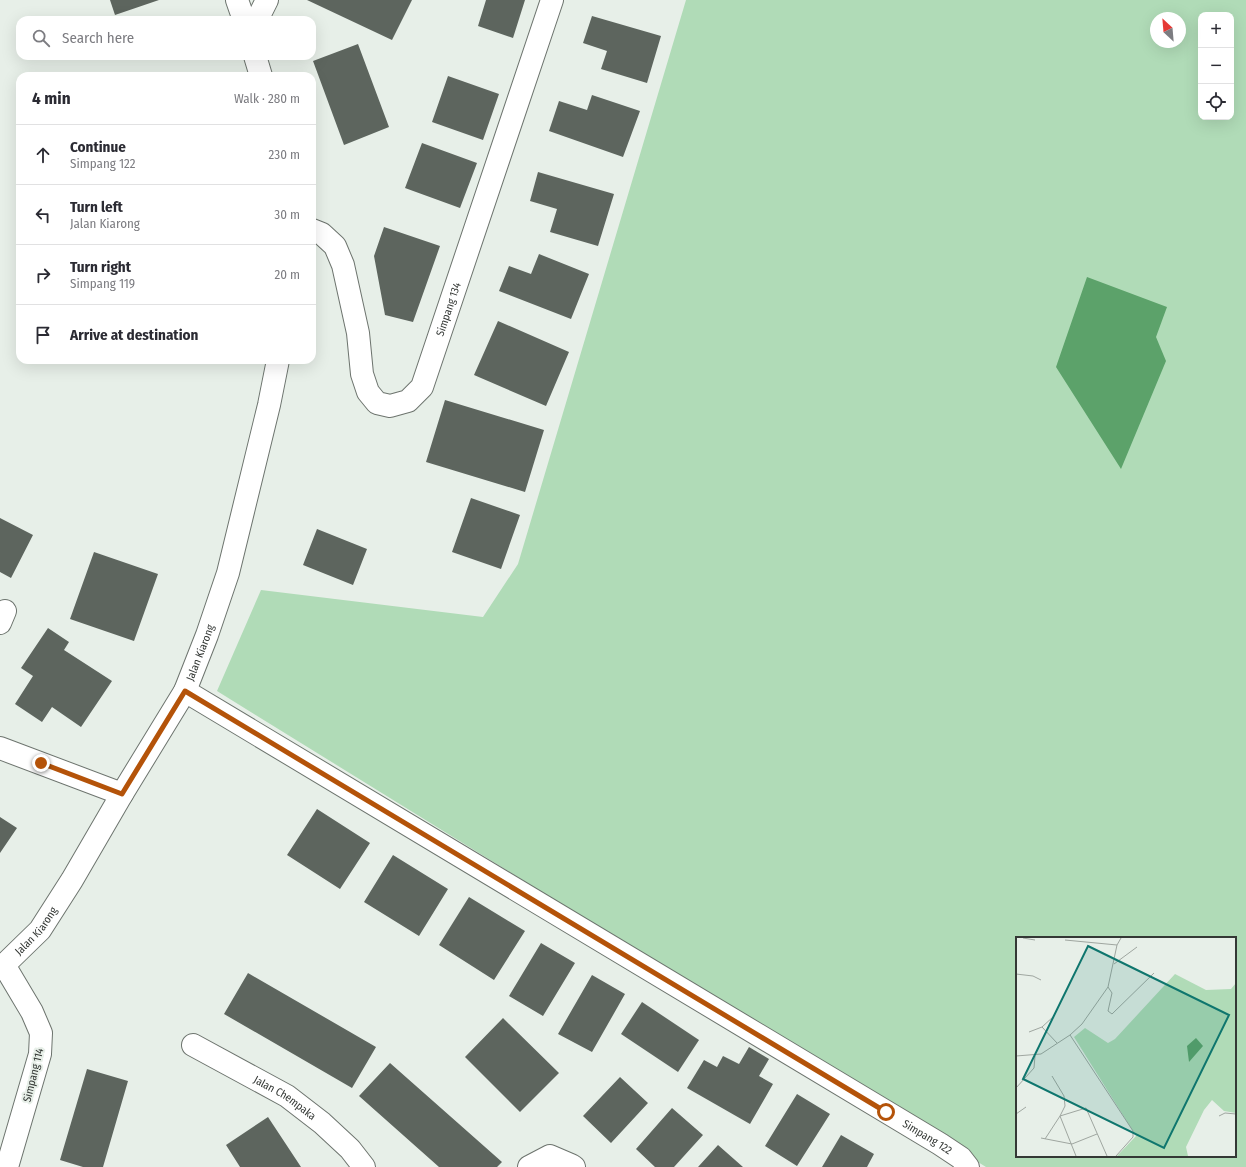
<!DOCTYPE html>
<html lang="en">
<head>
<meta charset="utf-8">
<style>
	body { margin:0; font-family:"Fira Sans Condensed",sans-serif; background:#f7f7f7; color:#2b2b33 }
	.controls { position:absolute; right:12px; top:12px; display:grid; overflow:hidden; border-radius:8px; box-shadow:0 4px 16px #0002 }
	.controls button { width:36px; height:36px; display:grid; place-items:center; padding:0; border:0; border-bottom:1px solid #e1e1e2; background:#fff; color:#2b2b33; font:20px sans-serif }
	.compass { position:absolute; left:1150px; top:12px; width:36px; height:36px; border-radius:50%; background:#fff; box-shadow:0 4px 16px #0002; rotate:334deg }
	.stop { position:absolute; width:12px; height:12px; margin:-9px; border:3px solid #b45309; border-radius:50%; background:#fff }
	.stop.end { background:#b45309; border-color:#fff; box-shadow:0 1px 4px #0008 }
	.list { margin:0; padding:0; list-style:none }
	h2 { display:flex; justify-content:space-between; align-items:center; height:52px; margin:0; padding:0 16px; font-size:17px }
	h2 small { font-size:13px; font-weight:400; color:#7c7c81 }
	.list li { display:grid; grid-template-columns:26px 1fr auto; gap:12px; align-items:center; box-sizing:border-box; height:60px; padding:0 16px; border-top:1px solid #e1e1e2 }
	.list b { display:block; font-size:15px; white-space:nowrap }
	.list p { margin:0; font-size:13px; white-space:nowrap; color:#7c7c81 }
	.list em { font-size:13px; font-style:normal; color:#7c7c81 }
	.icon { flex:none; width:22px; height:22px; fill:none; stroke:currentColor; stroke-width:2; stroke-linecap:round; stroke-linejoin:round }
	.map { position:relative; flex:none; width:1246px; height:1167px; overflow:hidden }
	.search { position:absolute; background:#fff; box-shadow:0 4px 16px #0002; left:16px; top:16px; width:300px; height:44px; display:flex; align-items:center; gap:10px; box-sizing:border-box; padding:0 14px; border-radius:12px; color:#7c7c81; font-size:15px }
	.panel { position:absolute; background:#fff; box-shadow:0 4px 16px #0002; left:16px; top:72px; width:300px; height:292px; border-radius:12px }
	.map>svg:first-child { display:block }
	.green { fill:#b0dbb7; fill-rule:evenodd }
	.water { fill:#5ca26a }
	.building { fill:#5d655e }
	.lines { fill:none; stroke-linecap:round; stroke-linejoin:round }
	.street-casing { stroke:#6d746e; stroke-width:24 }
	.street { stroke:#fff; stroke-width:22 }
	.route { stroke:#b45309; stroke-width:5 }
	.labels { text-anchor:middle; stroke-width:4; stroke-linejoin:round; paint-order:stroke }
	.street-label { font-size:11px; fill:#343835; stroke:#e7efe8 }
	.inset-road { fill:none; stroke:#9fa6a0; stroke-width:1 }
	.view { fill:#0f766e; fill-opacity:0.15; stroke:#0f766e; stroke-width:2 }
	.inset-edge { fill:none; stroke:#343835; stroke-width:2 }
</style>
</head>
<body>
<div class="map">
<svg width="1246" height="1167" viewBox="0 0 1246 1167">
	<rect width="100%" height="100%" fill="#e7efe8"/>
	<path class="green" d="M686,0h560v1167h-260l-769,-476 44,-101 222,27 35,-53zM1201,15h30v102h-30zM1156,18h24v24h-24zM1017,938h218v218h-218z"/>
	<path class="water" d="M1087,277l80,30 -11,30 10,24 -45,108 -65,-102z"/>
	<path class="building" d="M110,0h49l-44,15z
		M307,0h105l-20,40z
		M486,0h39l-12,38 -35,-12z
		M592,16l69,20 -14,47 -46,-14 6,-18 -24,-8z
		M358,44l31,83 -45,18 -31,-84z
		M448,76l51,18 -16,46 -51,-18z
		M592,95l48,16 -17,46 -74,-26 10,-30 28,9z
		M422,143l55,20 -17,45 -55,-20z
		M538,172l76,22 -16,52 -48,-14 7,-23 -27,-8z
		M384,227l56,19 -27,76 -28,-7 -11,-59z
		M539,254l50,20 -18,45 -72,-28 10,-25 22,8z
		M498,321l71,31 -23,54 -72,-31z
		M445,400l99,30 -19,62 -99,-30z
		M471,498l49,17 -19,54 -49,-17z
		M0,518l33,17 -22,43 -11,-6z
		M317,529l50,20 -14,36 -50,-20z
		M94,552l64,22 -24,67 -64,-22z
		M48,628l21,14 -5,8 48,31 -31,46 -29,-20 -10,15 -27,-18 18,-28 -12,-8z
		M317,809l53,34 -30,46 -53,-34z
		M0,817l17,11 -17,25z
		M393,855l55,34 -29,47 -55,-34z
		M469,897l56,34 -31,49 -55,-35z
		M541,943l34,20 -32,53 -34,-20z
		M248,973l128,74 -24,41 -128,-74z
		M592,975l33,19 -33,58 -34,-18z
		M642,1002l57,38 -21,32 -57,-38z
		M503,1018l56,55 -39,39 -55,-55z
		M749,1047l20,12 -10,17 14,8 -23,40 -63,-36 17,-28 13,7 6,-11 16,8z
		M390,1063l112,99 -5,5h-58l-80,-71z
		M87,1069l41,12 -25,86h-20l-23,-7z
		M620,1077l28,26 -37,40 -28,-27z
		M797,1094l33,20 -33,52 -32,-20z
		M672,1108l31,27 -29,32h-19l-19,-18z
		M268,1117l33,50h-61l-14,-22z
		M841,1135l33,19 -7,13h-45z
		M718,1145l25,22h-45z"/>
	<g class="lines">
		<defs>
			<g id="street">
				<path d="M237,0l7,20"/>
				<path d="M257,20l10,-20"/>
				<path d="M255,56l6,20"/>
				<path id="s1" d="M312,230l10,4 13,12 8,19 15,68 4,41 6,18 9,11 13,3 18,-5 14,-14 130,-387"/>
				<path d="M0,623l5,-12"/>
				<path id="s2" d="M185,691l755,453 21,14 7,9"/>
				<path d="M0,748l122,46"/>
				<path d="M4,965l28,47 9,21 -1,21 -33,113"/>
				<path id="s3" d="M0,968l4,-3 36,-35 32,-50 50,-86 63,-103 22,-56 21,-62 41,-168 9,-45"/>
				<path id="s4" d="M193,1045l94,51 35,27 28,26 14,18"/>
				<path d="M529,1167l21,-11 21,9 3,2"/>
			</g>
		</defs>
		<use href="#street" class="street-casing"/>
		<use href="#street" class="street"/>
	</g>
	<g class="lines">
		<path class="route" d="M41,763l81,31 63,-103 701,421"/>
	</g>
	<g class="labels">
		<g class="street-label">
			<text dy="4" stroke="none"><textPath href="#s1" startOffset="327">Simpang 134</textPath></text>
			<text dy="4" stroke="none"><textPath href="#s3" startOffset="376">Jalan Kiarong</textPath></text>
			<text dy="4" stroke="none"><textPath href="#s3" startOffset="52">Jalan Kiarong</textPath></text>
			<text transform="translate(33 1075) rotate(-76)" y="4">Simpang 114</text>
			<text dy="4" stroke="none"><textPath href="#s4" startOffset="106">Jalan Chempaka</textPath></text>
			<text dy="4" stroke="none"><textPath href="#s2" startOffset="866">Simpang 122</textPath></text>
		</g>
	</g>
	<g transform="translate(1016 937)">
		<rect width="220" height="220" fill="#e7efe8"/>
		<path d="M159,37l31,16 25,-1 5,-6v130l-12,-2 -12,-11 -8,10 -18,37 2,9h-71l19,-20 -62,-99 11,-9 23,15 7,-4z" fill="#b0dbb7"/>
		<path d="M180,101l7,8 -14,16 -2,-16z" fill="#5ca26a"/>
		<path class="inset-road" d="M7,1l12,2M49,3l52,5M98,27l23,-17M0,37l17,2 8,4M92,50l4,6 -4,18 4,3 42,-41M26,90l15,16M13,95l13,-5 12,-11M54,98l63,96v6l-17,19M0,119l25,-2 29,-19 12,-11 26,-37 9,-42 4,-7M36,139l12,20 1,10 -5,10 16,40M0,151l18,-20 1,-12M0,177l10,-7M203,179l6,-3 11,1M25,201l31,6 25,-10M29,202l15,-23 26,-8 21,48"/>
		<path class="view" d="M72,9l141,69 -65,133 -141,-69z"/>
		<rect width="220" height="220" class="inset-edge"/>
	</g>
</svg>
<div class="controls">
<button>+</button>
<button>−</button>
<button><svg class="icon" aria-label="locate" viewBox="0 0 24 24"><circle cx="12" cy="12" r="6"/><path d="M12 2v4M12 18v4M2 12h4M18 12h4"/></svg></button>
</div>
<svg class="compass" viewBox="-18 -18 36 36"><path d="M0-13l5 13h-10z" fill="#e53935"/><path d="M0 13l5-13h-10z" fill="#7c7c81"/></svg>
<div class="stop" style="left:886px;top:1112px"></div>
<div class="stop end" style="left:41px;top:763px"></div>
<div class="search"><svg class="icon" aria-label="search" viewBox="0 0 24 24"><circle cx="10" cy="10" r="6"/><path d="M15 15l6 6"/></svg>Search here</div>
<section class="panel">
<h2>4 min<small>Walk · 280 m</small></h2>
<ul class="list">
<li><svg class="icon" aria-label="ahead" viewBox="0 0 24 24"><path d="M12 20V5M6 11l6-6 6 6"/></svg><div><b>Continue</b><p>Simpang 122</p></div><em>230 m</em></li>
<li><svg class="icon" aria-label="left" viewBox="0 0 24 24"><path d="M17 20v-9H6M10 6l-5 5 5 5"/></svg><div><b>Turn left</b><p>Jalan Kiarong</p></div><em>30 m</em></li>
<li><svg class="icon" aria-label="right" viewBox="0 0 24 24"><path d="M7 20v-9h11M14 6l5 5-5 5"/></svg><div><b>Turn right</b><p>Simpang 119</p></div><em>20 m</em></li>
<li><svg class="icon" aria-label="arrive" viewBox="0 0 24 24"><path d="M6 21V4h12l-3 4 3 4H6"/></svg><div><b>Arrive at destination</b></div></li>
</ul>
</section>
</div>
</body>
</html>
